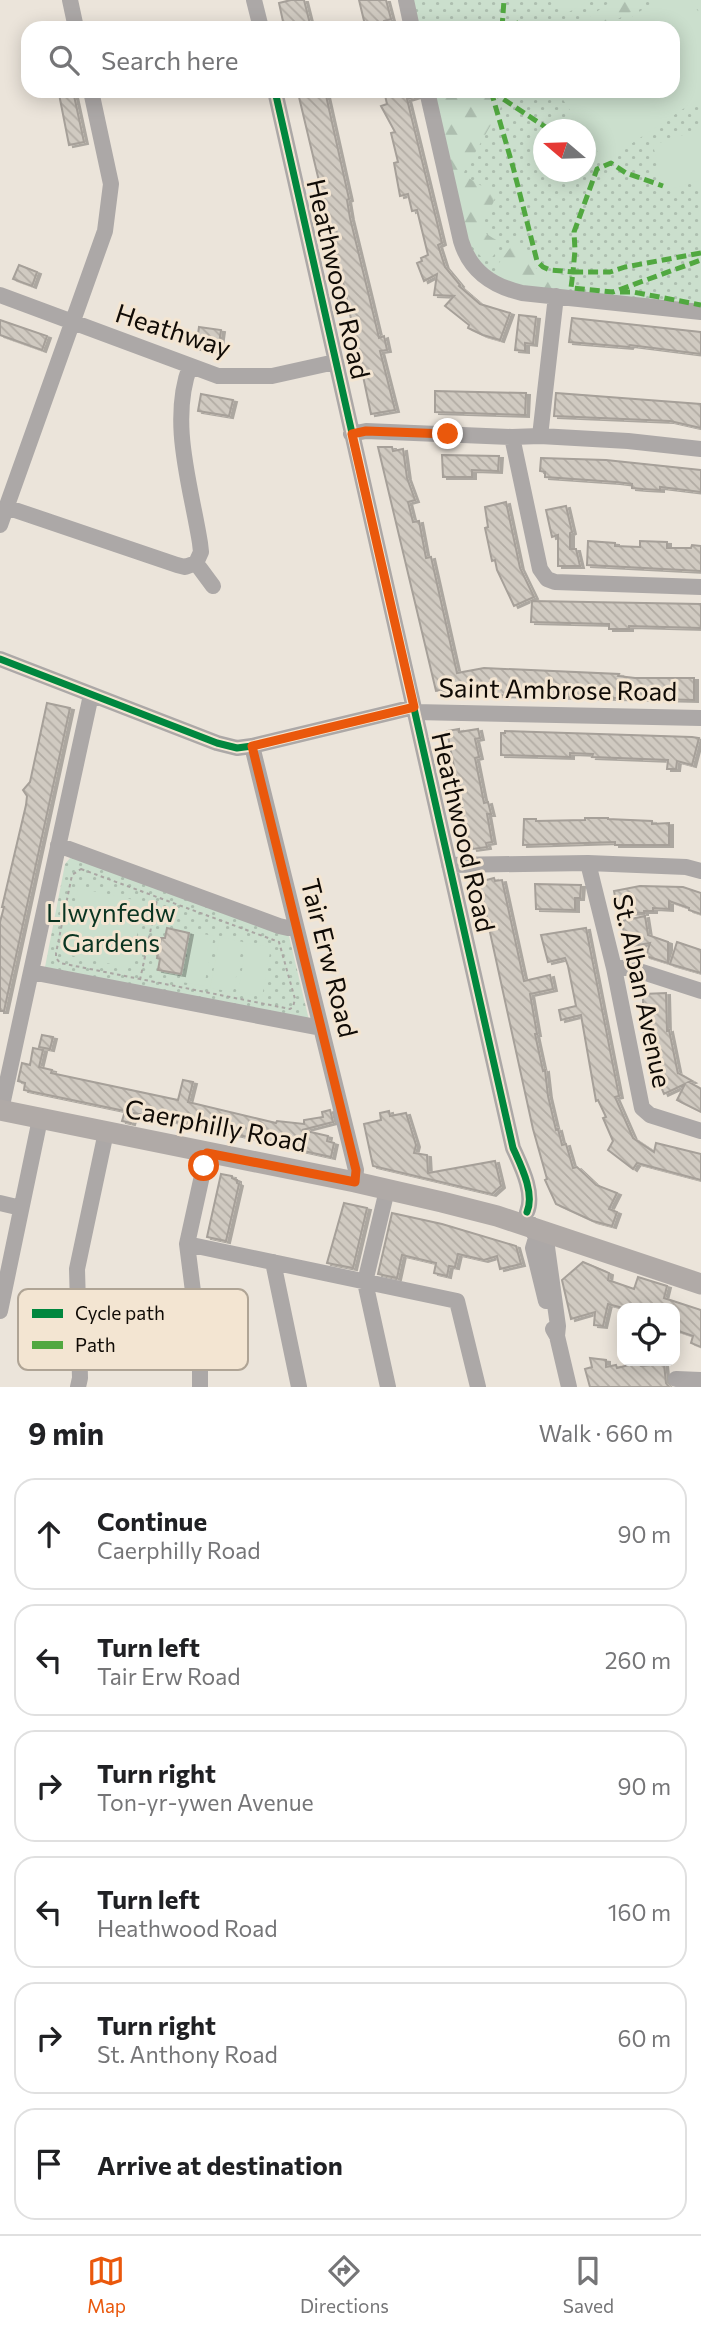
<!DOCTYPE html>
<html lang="en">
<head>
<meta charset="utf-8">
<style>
	body { margin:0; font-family:Commissioner,sans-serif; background:#f6f6f6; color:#202124 }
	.controls { position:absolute; right:21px; bottom:21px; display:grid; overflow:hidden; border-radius:14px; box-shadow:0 4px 18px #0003 }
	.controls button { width:63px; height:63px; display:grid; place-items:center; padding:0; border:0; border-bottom:2px solid #e0e0e0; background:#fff; color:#202124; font:35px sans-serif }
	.compass { position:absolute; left:533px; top:119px; width:63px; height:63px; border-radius:50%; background:#fff; box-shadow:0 4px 18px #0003; rotate:289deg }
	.stop { position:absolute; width:21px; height:21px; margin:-16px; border:5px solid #ea580c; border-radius:50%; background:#fff }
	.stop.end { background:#ea580c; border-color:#fff; box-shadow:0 2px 7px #0008 }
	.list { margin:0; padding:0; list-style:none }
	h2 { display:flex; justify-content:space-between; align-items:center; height:91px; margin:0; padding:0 28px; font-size:30px }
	h2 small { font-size:23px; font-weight:400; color:#757577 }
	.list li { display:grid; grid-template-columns:46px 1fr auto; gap:21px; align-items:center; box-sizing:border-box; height:112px; margin:0 14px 14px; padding:0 14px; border:2px solid #e0e0e0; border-radius:21px }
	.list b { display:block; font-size:26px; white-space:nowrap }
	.list p { margin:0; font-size:23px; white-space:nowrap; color:#757577 }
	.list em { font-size:23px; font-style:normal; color:#757577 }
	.icon { flex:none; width:38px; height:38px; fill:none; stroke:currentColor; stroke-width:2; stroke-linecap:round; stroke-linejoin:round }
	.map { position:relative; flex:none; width:701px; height:1387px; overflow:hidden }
	.search { position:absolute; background:#fff; box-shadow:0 4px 18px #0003; left:21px; right:21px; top:21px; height:77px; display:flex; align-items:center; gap:18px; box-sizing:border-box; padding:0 24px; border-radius:21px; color:#757577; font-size:26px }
	.sheet { height:847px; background:#fff }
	nav { display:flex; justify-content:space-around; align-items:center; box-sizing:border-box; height:98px; border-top:2px solid #e0e0e0; background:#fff; font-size:19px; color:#757577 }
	nav a { display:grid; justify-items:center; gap:4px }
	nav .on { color:#ea580c }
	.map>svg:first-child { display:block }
	.grass { fill:url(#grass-dots); fill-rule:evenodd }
	.forest { fill:url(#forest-firs) }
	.garden { fill:#cbdfcd }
	.building { fill:url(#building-back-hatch); stroke:#a6a099; stroke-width:2; filter:url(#shadow) }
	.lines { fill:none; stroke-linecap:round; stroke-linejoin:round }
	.path { stroke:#aaa6a3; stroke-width:2; stroke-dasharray:3.5 3.5; stroke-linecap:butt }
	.minor { stroke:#aca8a7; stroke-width:16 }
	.major { stroke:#b0aaa7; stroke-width:21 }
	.quiet { stroke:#51a840; stroke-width:5; stroke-dasharray:10 5; stroke-linecap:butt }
	.cycleway-casing { stroke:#f3e5d2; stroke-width:11 }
	.cycleway { stroke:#00873e; stroke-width:7 }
	.route { stroke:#ea580c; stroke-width:9 }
	.labels { text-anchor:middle; stroke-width:6; stroke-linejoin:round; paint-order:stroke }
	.street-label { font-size:26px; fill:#100b06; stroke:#f3e5d2 }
	.park-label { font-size:26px; fill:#0a3421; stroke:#f3e5d2 }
	.key { fill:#f3e5d2; stroke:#afa495; stroke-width:2 }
	.key-label { font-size:19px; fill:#100b06 }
</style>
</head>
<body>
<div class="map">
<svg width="701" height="1387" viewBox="0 0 701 1387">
	<defs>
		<pattern id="grass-dots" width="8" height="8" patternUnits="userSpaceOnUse" patternTransform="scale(1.75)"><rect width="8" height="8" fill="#cbdfcd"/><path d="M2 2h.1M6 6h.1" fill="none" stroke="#adbeaf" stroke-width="1.8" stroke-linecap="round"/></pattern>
		<pattern id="forest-firs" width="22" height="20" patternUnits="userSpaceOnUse" patternTransform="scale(1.75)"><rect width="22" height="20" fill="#cbdfcd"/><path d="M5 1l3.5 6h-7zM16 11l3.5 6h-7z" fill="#adbeaf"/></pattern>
		<pattern id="building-back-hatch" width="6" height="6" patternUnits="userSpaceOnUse" patternTransform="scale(1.75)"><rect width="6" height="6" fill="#d0cac1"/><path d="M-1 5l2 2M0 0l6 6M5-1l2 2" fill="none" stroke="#b2aca4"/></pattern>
		<filter id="shadow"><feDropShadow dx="4" dy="2" stdDeviation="0" flood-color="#0004"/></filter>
	</defs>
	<rect width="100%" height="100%" fill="#ebe4da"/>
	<path class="grass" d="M409,0h292v309l-174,-18 -51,-26 -46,-174h243v-63h-257zM544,130h42v42h-42z
		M74,857l215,79 20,84 -264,-53 20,-103 5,-6z"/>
	<path class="forest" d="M613,0h34c-13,14 -29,16 -42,28h-31z
		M432,91h85l-16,16 -38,67c11,9 24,12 32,24 -6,19 -26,29 2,42 2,9 -3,20 -13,20l-14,-16 -10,-23z
		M513,244l11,1 7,10 1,11 11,6 19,1 7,6 -5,11 -41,-2 -25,-11 -2,-10z"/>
	<path class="garden" d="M554,0h36l-28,16z
		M657,0h34l10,16v81l-97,65 -18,-29v-3l-3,-1 -26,-38h116v-63h-58z
		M701,129v51l-37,11 -11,-46z
		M78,888l66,14 -14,66 -66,-14z
		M192,932l22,4 -10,50 -22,-4z
		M220,937l23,5 -10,50 -23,-4z
		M247,943l24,4 -9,50 -24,-5z"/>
	<path class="building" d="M291,0h13l6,24 -11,2v-3l-15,3 -5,-23z
		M359,0h27l5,19 -7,2 1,7h-14l-2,-5 -4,2z
		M73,91l11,51 -15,3 -10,-51z
		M325,91l24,108 -2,1 3,18 19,78 10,42 5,-2 3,14 -7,1 15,59 -24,4 -25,-119 -47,-198z
		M384,91h33v5l-10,3 35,144 -4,2 7,22 15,18 -1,1 21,18 30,9 -10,27 -17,-5 -15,-7 1,-3 -24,-19 9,-10 -20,-1 3,-21 -13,7 -7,-18 5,-2 -1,-3 7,-3 -11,-45 -5,1 -4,-17 -8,2 -6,-33 4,-1 -7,-29 4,-1 -14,-26 6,-2z
		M19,265l18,7 -5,14 -19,-7z
		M519,315l17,2 -3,27 -8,-1v8l-10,-1z
		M572,318l129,14v22l-71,-9 -1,2 -60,-5z
		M0,320l47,16 -5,14 -42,-15z
		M199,327l22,3 -3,21 -22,-3z
		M435,391l91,2 -1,22 -90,-3z
		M556,393l145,11v24l-31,-7 -116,-5z
		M201,394l32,6 -4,16 -31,-5z
		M378,447h14l1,4 10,-2 4,29 8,22 -7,2 5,20 6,-1 7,37 5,-1 26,116 27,-5 135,6 -1,2 17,2h59v22l-203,-5v-11l-23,6 -1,-2 -9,2 -1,-2 -21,3z
		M442,455l57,1 -1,15 -26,-1v7h-29z
		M541,458l65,2 95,10v22l-41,-5v3l-17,-1 -11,-1v-4l-16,-2 -71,-5v-5l-5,-1z
		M506,502l14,66 14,29 -20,9 -17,-36 -2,-10 -3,1 -7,-33 3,-1 -3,-20z
		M566,506l6,26 -2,1v16h6l4,17h-22v-31l-6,2 -6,-27z
		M588,541l27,2v3l25,1v-6l27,1v6h24l1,-3 9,1v25l-114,-6z
		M532,601l169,3v24l-72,-2v3h-20v-5l-78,-2z
		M47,703l23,5 -66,303h-4v-89l4,-15h-2l24,-102 1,-9 -4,-6 7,-8z
		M459,729v3l19,-3 2,9 -5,1 4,18 -4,1 9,45 4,-1 3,12h-4l5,28 -6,1 1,4 -14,2 -2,-7 -2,1 -22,-112z
		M505,731l187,6 7,1 -7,27 -15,-4 -1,8h-9l1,-9 -76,-3 1,-3 -23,-1v4l-69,-2v-22h4z
		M585,818h23v1l44,2v3l17,-1v22h-54v-3l-92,3 1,-26h12v2l49,-1z
		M494,878l1,3 7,-1 22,101 26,-6 3,14 -23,5 7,40h-2l8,37 2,-1 3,26 8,34 2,-1 4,16 4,-1 7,24 4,-1 19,18 21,8 -8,16 8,3 -5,14 -19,-5 -37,-17 -11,-24 2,-1 -14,-50 -54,-247z
		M535,884l46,1 -1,13h-5v12l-39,-1z
		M640,886l43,1 18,6v21l-12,-4v-2l-20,-7v8l-16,-1v3h-9v2l-26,-1 -4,-21z
		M645,916l3,19 20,7v21l-22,-7 4,-13 -24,4 -4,-26z
		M167,928l22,5 -8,41 -23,-4 2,-11 -3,-1 4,-20h4z
		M586,928l33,168 -4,1 18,41 21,14 2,-9 45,11v26l-64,-17 -4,6 -25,-19 5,-9 -10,-23 3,-1 -8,-17 -2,1 -15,-86 -20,5 -2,-10 17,-4 -8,-40 -3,-8 -17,4 -7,-27z
		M677,942l24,8v23l-31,-9z
		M666,993l1,38 2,-1 9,44v-1l14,8 -3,1 12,7v23l-24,-12 8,-16 -21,10 -13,-31 -8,-34v-35z
		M42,1035l11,2 -3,12 -11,-2z
		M33,1048l10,2 -4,17 13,3 -1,3 127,27 5,-20 10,2 -5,20 88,21 1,-2 27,3v-4l19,-3 -1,-5 8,-2 3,12 -31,8 26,6 -1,5 7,2 -3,14 -50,-11v-2l-147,-31 -3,10 -9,-2 3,-10 -101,-21 1,-7 -7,-2 4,-18 8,2z
		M389,1111l1,5 16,-3 10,32 -2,8 13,2 1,18 67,-12 6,25 -9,8 -119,-28 -9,-42 17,-4 -1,-7z
		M221,1174l11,2v2l5,2v3l2,1 -13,57 -19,-4z
		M344,1203l23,5 -14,60 -26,-5z
		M392,1213l50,11 74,22 5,18 -21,5 -3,-13 -13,4 -26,-6 -3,13 -6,-1 -2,10 -13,-3 2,-10 -34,-8 -5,23 -19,-4z
		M583,1262l26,11 -1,7 26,9 4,-12 29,9 -3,12 37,12v37l-10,-4 2,-7 -18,-6 4,-11 -4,-1v-10h-52l-15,-4 -5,22 -9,-1 1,-13 -24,7 -9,-39z
		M590,1358l16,2v7l10,-2 1,3 20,-5 4,3 23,-2 2,19 3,4h-79l-5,-18 7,-2z"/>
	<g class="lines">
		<path class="path" d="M81,869l198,73 16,57 -2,8 -3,2 -230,-46 -4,-5v-5l16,-78z
			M140,980l17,-80"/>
		<path class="minor" d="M70,0l6,28
			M254,0l7,28
			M406,0l6,28
			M275,91l238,1057c8,18 22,45 14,64
			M427,91l34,150c9,30 31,45 61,52l179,19
			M0,295l218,81h54l63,-14
			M351,434l15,-3 146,6 28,-1 88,5 73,8
			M540,436l16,-140
			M512,437l28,132 7,10 8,3 146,5
			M6,507l171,58 8,2 11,-4 5,-11 -1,-9c-9,-57 -31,-121 -10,-177
			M0,525l105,-294 6,-47 -20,-93
			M196,563l17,23
			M0,659l217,84 20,5 15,-2 162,-39
			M414,712l287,6
			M252,746l104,424 -1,12
			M58,845l221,81 9,2 8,-1
			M588,863l26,105 28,140 8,7 51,16
			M449,865l139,-2 98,4 15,4
			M614,968h16l71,23
			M31,972l290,56
			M1,1110l90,-415
			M387,1190l-22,92 23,105
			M0,1203l21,5
			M530,1223l6,15 11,9 11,79 -1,10
			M536,1238l-3,10 13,53
			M187,1244l270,57 21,86
			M273,1262l26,125
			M0,1311l40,-192
			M553,1329l4,7 12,51
			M676,1379l25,1
			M78,1387l2,-9 -3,-109 29,-137
			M200,1387v-40l-13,-103 20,-91"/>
		<path class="major" d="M0,1110l355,72 87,20 55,14 204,68"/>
		<path class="quiet" d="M502,28l2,-28
			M513,28l6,-6
			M491,91l22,76 24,94 6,6 7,3 23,2 2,-22 -1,-18 23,-63 14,-6 15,10 37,13
			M491,91l59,39
			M701,253l-76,14 -15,5h-37l-2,16 42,4 88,-32
			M620,292h13l68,13"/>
		<defs>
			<path id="cycleway" d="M275,91l238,1057c8,18 22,45 14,64
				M0,659l217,84 20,5 15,-2 162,-39"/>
		</defs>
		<use href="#cycleway" class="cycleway-casing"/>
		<use href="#cycleway" class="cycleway"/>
	</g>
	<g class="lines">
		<path class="route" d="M204,1166l3,-13 148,29 1,-12 -104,-424 162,-39 -62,-273 14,-3 82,3"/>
	</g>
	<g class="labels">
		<g class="street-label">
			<text transform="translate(338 279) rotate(77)" y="9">Heathwood Road</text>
			<text transform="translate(173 331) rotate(18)" y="9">Heathway</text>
			<text transform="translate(558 690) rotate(1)" y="9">Saint Ambrose Road</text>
			<text transform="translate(463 832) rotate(77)" y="9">Heathwood Road</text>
			<text transform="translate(329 958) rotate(76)" y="9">Tair Erw Road</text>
			<text transform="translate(642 991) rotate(78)" y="9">St. Alban Avenue</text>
			<text transform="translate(216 1126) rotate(11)" y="9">Caerphilly Road</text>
		</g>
		<g class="park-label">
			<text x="111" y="922">Llwynfedw<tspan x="111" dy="30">Gardens</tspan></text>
		</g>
	</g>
	<rect x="18" y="1289" width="230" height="81" rx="10" class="key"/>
	<rect x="32" y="1309" width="31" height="9" fill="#00873e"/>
	<rect x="32" y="1341" width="31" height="8" fill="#51a840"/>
	<g class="key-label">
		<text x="75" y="1320">Cycle path</text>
		<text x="75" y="1352">Path</text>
	</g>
</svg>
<div class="controls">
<button><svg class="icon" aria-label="locate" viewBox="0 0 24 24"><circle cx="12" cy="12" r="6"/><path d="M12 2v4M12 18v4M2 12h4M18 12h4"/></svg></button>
</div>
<svg class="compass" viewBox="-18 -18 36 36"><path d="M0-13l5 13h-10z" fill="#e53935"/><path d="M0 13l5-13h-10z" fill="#757577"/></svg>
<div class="stop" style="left:204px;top:1166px"></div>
<div class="stop end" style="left:448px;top:434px"></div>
<div class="search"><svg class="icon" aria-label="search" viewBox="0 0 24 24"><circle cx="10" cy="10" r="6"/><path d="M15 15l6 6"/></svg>Search here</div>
</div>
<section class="sheet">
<h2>9 min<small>Walk · 660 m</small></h2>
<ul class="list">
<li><svg class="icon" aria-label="ahead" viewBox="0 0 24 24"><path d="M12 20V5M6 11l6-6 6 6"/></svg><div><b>Continue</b><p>Caerphilly Road</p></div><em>90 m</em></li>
<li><svg class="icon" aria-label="left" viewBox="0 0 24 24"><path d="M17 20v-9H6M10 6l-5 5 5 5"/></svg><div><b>Turn left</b><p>Tair Erw Road</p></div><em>260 m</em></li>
<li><svg class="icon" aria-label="right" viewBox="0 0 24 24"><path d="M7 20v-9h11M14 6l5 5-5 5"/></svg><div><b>Turn right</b><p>Ton-yr-ywen Avenue</p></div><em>90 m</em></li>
<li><svg class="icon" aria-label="left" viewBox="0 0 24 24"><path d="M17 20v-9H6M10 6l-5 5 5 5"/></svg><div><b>Turn left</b><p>Heathwood Road</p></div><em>160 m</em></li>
<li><svg class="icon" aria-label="right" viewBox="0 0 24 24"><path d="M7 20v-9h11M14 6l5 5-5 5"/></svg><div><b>Turn right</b><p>St. Anthony Road</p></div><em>60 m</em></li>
<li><svg class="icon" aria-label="arrive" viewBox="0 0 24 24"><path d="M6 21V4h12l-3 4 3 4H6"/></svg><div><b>Arrive at destination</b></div></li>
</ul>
</section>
<nav>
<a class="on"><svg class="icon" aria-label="map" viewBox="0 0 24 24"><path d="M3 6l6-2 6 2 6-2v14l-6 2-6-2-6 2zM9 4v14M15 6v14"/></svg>Map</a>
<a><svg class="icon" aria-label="directions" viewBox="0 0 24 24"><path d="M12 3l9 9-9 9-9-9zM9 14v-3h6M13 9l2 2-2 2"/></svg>Directions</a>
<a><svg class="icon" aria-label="saved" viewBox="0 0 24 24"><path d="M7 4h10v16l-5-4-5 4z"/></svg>Saved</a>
</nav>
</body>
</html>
